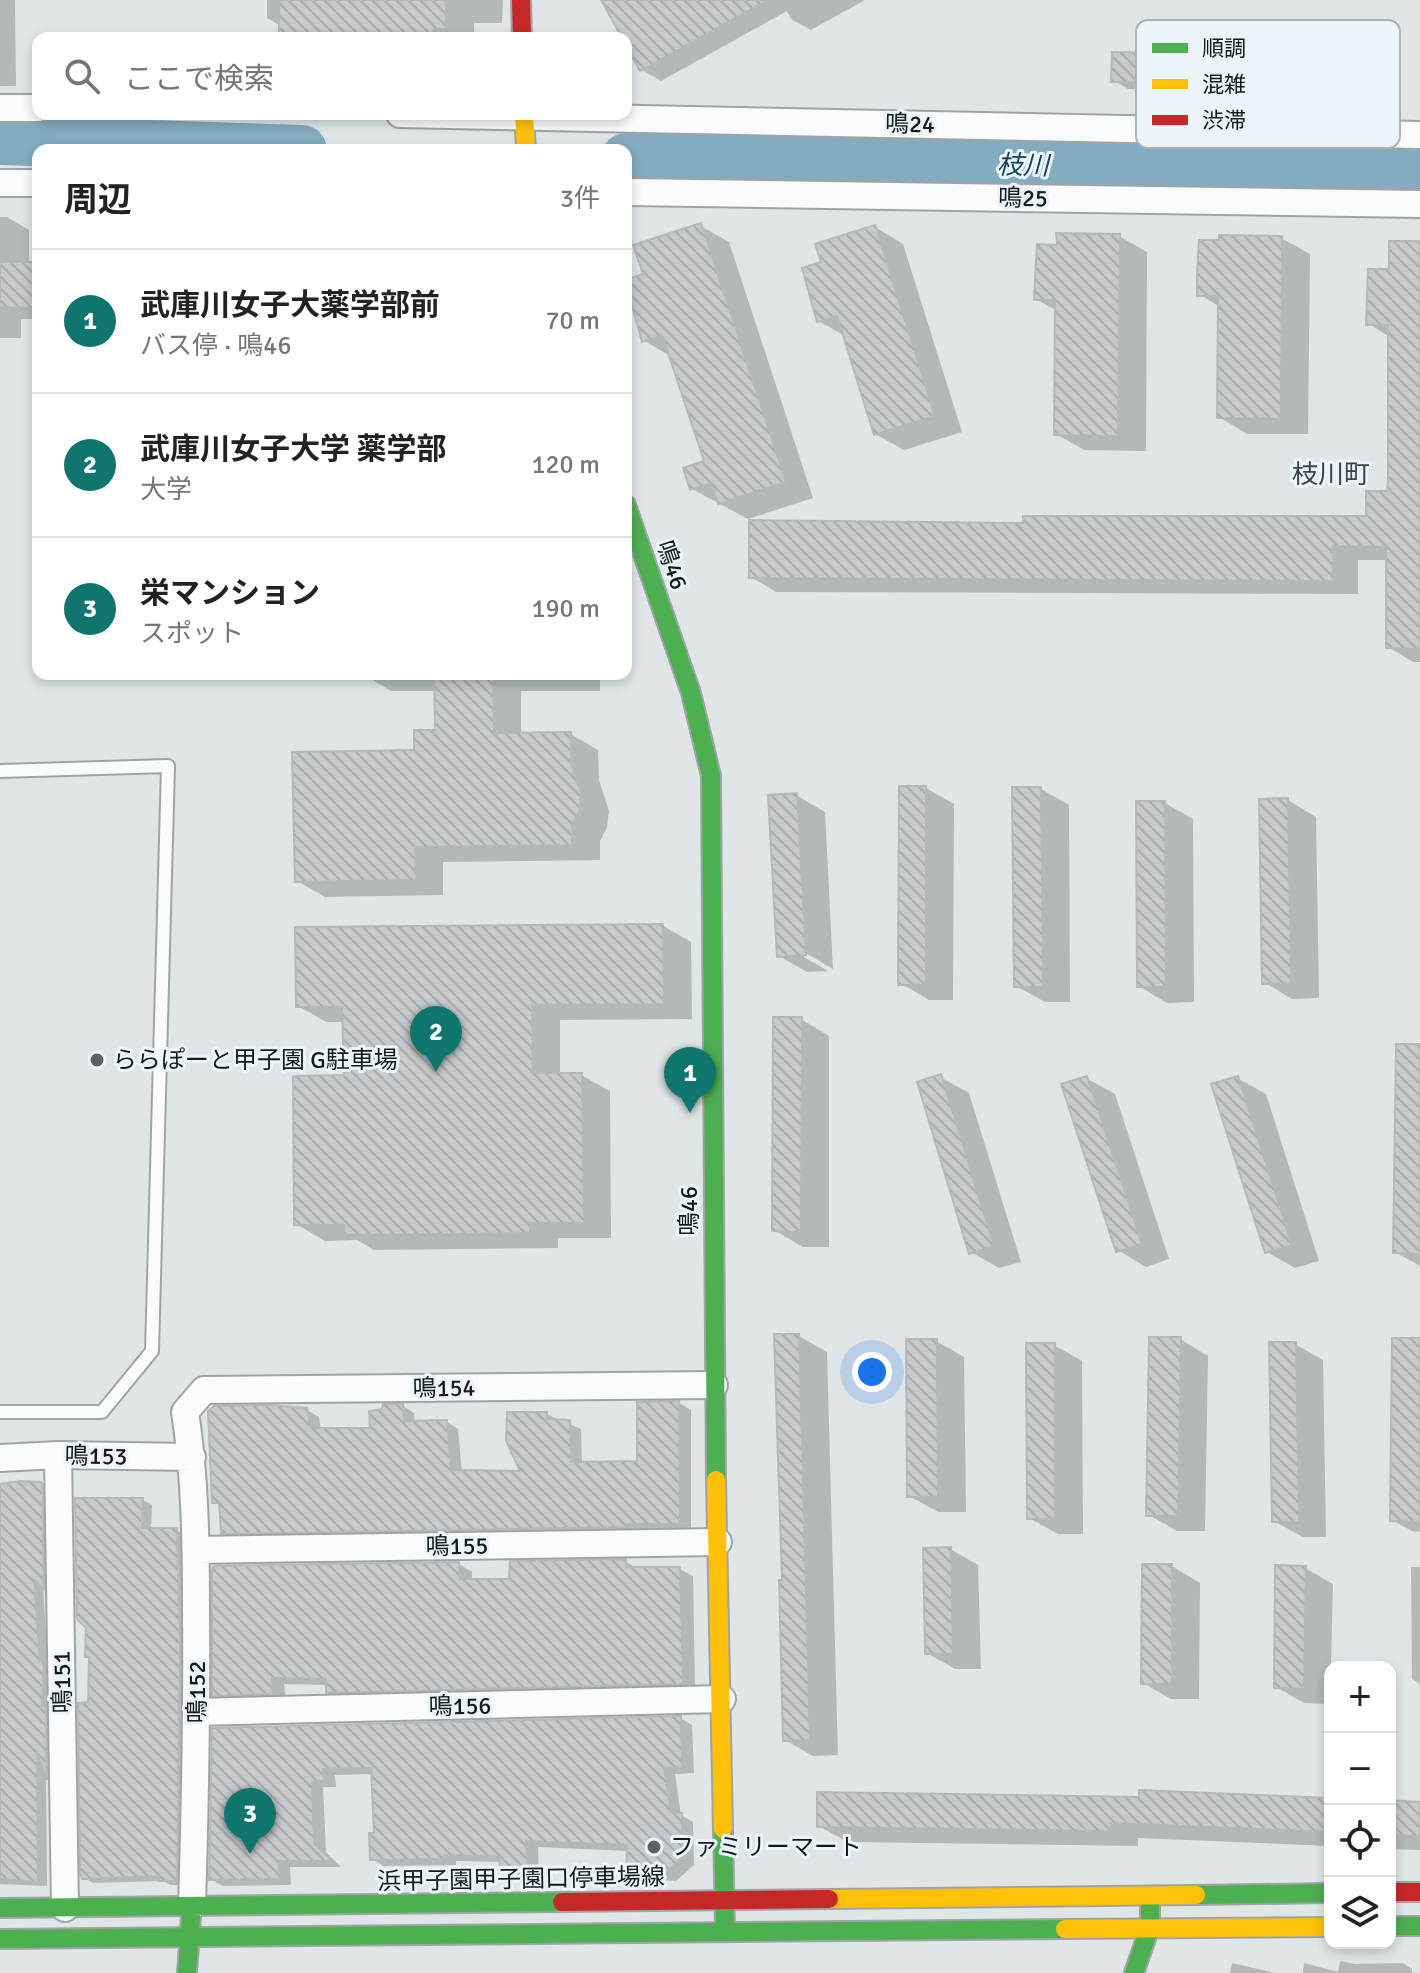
<!DOCTYPE html>
<html lang="ja">
<head>
<meta charset="utf-8">
<style>
	body { margin:0; font-family:Signika,"Noto Sans JP",sans-serif; background:#f2f2f2; color:#222 }
	.controls { position:absolute; right:24px; bottom:24px; display:grid; overflow:hidden; border-radius:16px; box-shadow:0 4px 12px #0003 }
	.controls button { width:72px; height:72px; display:grid; place-items:center; padding:0; border:0; border-bottom:2px solid #e0e0e0; background:#fff; color:#222; font:40px sans-serif }
	.you { position:absolute; left:872px; top:1372px; width:28px; height:28px; margin:-20px; border:6px solid #fff; border-radius:50%; background:#1a73e8; box-shadow:0 0 0 12px #1a73e833 }
	.badge { display:grid; place-items:center; width:52px; height:52px; border-radius:50%; background:#0f766e; color:#fff; font-size:26px; font-weight:700 }
	.pin { position:absolute; translate:-50% -66px; filter:drop-shadow(0 2px 4px #0008) }
	.pin::after { content:''; position:absolute; top:42px; width:28px; height:24px; background:inherit; clip-path:polygon(0 0,100% 0,50% 100%) }
	.list { margin:0; padding:0; list-style:none }
	h2 { display:flex; justify-content:space-between; align-items:center; height:104px; margin:0; padding:0 32px; font-size:34px }
	h2 small { font-size:26px; font-weight:400; color:#767676 }
	.list li { display:grid; grid-template-columns:52px 1fr auto; gap:24px; align-items:center; box-sizing:border-box; height:144px; padding:0 32px; border-top:2px solid #e0e0e0 }
	.list b { display:block; font-size:30px; white-space:nowrap }
	.list p { margin:0; font-size:26px; white-space:nowrap; color:#767676 }
	.list em { font-size:26px; font-style:normal; color:#767676 }
	.icon { flex:none; width:44px; height:44px; fill:none; stroke:currentColor; stroke-width:2; stroke-linecap:round; stroke-linejoin:round }
	.map { position:relative; flex:none; width:1420px; height:1973px; overflow:hidden }
	.search { position:absolute; background:#fff; box-shadow:0 4px 12px #0003; left:32px; top:32px; width:600px; height:88px; display:flex; align-items:center; gap:20px; box-sizing:border-box; padding:0 28px; border-radius:16px; color:#767676; font-size:30px }
	.panel { position:absolute; background:#fff; box-shadow:0 4px 12px #0003; left:32px; top:144px; width:600px; height:536px; border-radius:16px }
	.map>svg:first-child { display:block }
	.shadow { fill:#0003 }
	.lines { fill:none; stroke-linecap:round; stroke-linejoin:round }
	.river { stroke:#83acbe; stroke-width:50 }
	.building { fill:url(#building-back-hatch); stroke:#b5b9bb; stroke-width:2 }
	.lane-casing { stroke:#a0a4a6; stroke-width:16 }
	.street-casing { stroke:#a0a4a6; stroke-width:30 }
	.fast-casing { stroke:#a0a4a6; stroke-width:22 }
	.slow-casing { stroke:#a0a4a6; stroke-width:22 }
	.jam-casing { stroke:#a0a4a6; stroke-width:22 }
	.lane { stroke:#fafbfc; stroke-width:12 }
	.street { stroke:#fafbfc; stroke-width:26 }
	.fast { stroke:#4caf50; stroke-width:18 }
	.slow { stroke:#ffc107; stroke-width:18 }
	.jam { stroke:#c62828; stroke-width:18 }
	.poi-dot { fill:#5c6162; stroke:#eaf4f9; stroke-width:3 }
	.labels { text-anchor:middle; stroke-width:6; stroke-linejoin:round; paint-order:stroke }
	.street-label { font-size:24px; fill:#15191a; stroke:#eaf4f9 }
	.poi-label { font-size:24px; fill:#15191a; stroke:#eaf4f9; text-anchor:start }
	.water-label { font-size:26px; font-style:italic; fill:#144457; stroke:#eaf4f9 }
	.neighbourhood-label { font-size:26px; fill:#3c4448; stroke:#eaf4f9 }
	.key { fill:#eaf4f9; stroke:#aab2b6; stroke-width:2 }
	.key-label { font-size:22px; fill:#15191a }
</style>
</head>
<body>
<div class="map">
<svg width="1420" height="1973" viewBox="0 0 1420 1973">
	<defs>
		<pattern id="building-back-hatch" width="6" height="6" patternUnits="userSpaceOnUse" patternTransform="scale(2)"><rect width="6" height="6" fill="#c6cacc"/><path d="M-1 5l2 2M0 0l6 6M5-1l2 2" fill="none" stroke="#a9adaf"/></pattern>
	</defs>
	<rect width="100%" height="100%" fill="#e0e6e8"/>
	<path class="shadow" d="M0,0h15l1,86h-16z
		M267,0h236l-1,23h-28v15h-193v-12l-14,-8z
		M603,0h262l-54,30 -20,-11 -4,-8 -126,70 -19,-11z
		M1381,59l15,9 -1,26 -267,-5 -15,-9z
		M0,217h7l22,13v34h9v55h-17v19h-21z
		M701,226l28,16 84,256 -65,21 -56,-30 14,-26 -34,-106 -29,-17 2,-64z
		M875,227l28,17 59,188 -58,18 -29,-16 -30,-98 -26,-15 5,-57z
		M1119,236l28,16 -1,199 -62,-1 -28,-16 1,-123 -21,-12 23,-52z
		M1281,238l29,16 -2,180h-61l-28,-17 1,-110 -21,-13z
		M1420,243v419h-7l-25,-15v-87h-30v34l-582,-2 -25,-15 274,-52 343,-7 20,-25 2,-156 -21,-13z
		M363,674h237v17h-79v44l49,-1 28,16 1,30 10,31 -2,16 -7,14v19l-157,2v33l-118,2 -28,-16 140,-149 -1,-41h-45z
		M926,788l28,16 -1,196h-24l-29,-17z
		M1041,789l28,16 1,197h-25l-29,-16z
		M796,795l29,17 8,157 -29,-17v5l24,14 -21,1 -28,-16z
		M1288,800l28,17 3,181 -27,1 -28,-17z
		M1165,803l28,16 1,183 -27,1 -28,-17z
		M663,926l28,16 1,77 -132,1v55h21l29,16 1,147h-53v10l-184,2 -17,-10 -32,1 -29,-17 50,-147 -2,-55h-18l-28,-16z
		M801,1019l28,17v211h-26l-29,-17z
		M1420,1046v220l-25,-14z
		M940,1077l29,16 52,169 -22,6 -28,-16z
		M1086,1078l29,16 54,165 -23,8 -28,-17z
		M1237,1078l29,16 53,167 -24,7 -28,-16z
		M799,1336l28,16 11,403 -25,1 -28,-16z
		M1180,1339l28,17 -3,175h-28l-28,-16z
		M1420,1340v192l-8,-1 -20,-11z
		M936,1341l28,16 2,155h-28l-29,-16z
		M1295,1344l28,16 3,177h-23l-29,-16z
		M1054,1345l28,16 1,173h-25l-29,-16z
		M679,1403l12,7v119h-54v4l-402,6 -12,-7 -2,-26 -7,-4 93,-92 12,7 2,13h51l31,-24 11,7 1,10 32,-1 11,7 4,43 61,1 23,-59 35,15 1,35 57,-1z
		M40,1484l10,5 3,103 -10,-6 13,197 -10,-6 1,109 -47,-2v-388z
		M143,1500l9,5 -1,25h25l9,5 1,350h-15l-8,-4 -70,2 -9,-5 6,-174z
		M950,1549l28,16 3,104h-26l-28,-16z
		M625,1561l13,8h41l14,7 2,112 -354,11 -13,-7v-7l-44,-1 2,17 -59,1 -13,-8 245,-130 13,8v9h39z
		M1172,1566l28,17 -1,116h-28l-28,-16z
		M1411,1567h9v117l-8,-5z
		M1305,1568l28,16 -3,120 -26,-1 -28,-16z
		M680,1718l12,7 2,48 -19,1 6,41 12,7 1,43 -18,16 -36,-2 -12,-7v-21l-90,-4 1,29 -25,-1 -12,-7v-6l-46,-1v4l-72,1 -12,-7 4,-24 -3,-61 -38,1 1,12h-13l3,65 15,15h-51l1,18 -68,1 -12,-7 3,-149z
		M1330,1800v46l-192,-8v8l-291,-4 -28,-16z
		M1390,1802l30,2v46l-30,-1z
		M1340,1961l15,3 48,-1 9,6v4h-109l1,-10 34,9z
		M1232,1963l43,10h-45z"/>
	<g class="lines">
		<path class="river" d="M0,140l302,10
			M626,158l794,14"/>
	</g>
	<path class="building" d="M279,0h167v29h-13v9h-154z
		M601,0h167l-128,71 -14,-25v-8h-4z
		M1112,52l270,5 -1,30 -270,-5z
		M701,223l85,259 -68,22 -7,-21 -21,7 -7,-22 21,-7 -42,-126 -20,7 -16,-58v-4l17,-6 -10,-29z
		M875,225l60,191 -61,19 -37,-119 -20,6 -15,-54 19,-6 -6,-18z
		M1056,233l64,1 -2,202 -64,-1 1,-135h-21l1,-22 2,-34 20,1z
		M1219,235l63,1 -1,183 -64,-1 1,-122h-21v-22l2,-34h20z
		M1389,241h31v408l-34,-1v-101l-53,-1v35l-584,-3v-58l274,3v-7h343v-25h21l1,-9v-157h-22l2,-56h21z
		M0,262h38v46l-38,-1z
		M434,674h59l1,59 77,-1v31l10,30 -1,17 -8,15v20l-157,2 1,33 -121,2 -3,-130 122,-2v-20h21z
		M899,786h27v199h-28z
		M1012,787h29l2,200h-29z
		M797,793l9,162 -29,2 -9,-162z
		M1288,798l3,185 -29,1 -3,-185z
		M1136,801h29l1,186h-29z
		M663,924l1,80 -132,1 1,68h49l2,150h-54v10l-186,2v-10h-50l-1,-149 51,-1 -2,-68h-46l-1,-80z
		M773,1017h29l-1,215 -29,-1z
		M1396,1044h24v210l-27,-1z
		M941,1074l53,172 -25,8 -52,-172z
		M1087,1076l55,168 -26,8 -55,-168z
		M1238,1076l54,169 -27,8 -54,-169z
		M774,1334h25l11,406 -27,1 -4,-161h3z
		M1149,1337h32l-3,179h-32z
		M1392,1338h28v184l-30,-1z
		M906,1339h31l1,158h-31z
		M1269,1342h27l3,180h-27z
		M1026,1343h29v176h-28z
		M679,1401l1,123h-54v3l-405,7 -2,-31h-7l-4,-92 6,-5 54,-1 39,3 4,20h59l-1,-17 13,-2 1,-5h20l1,17 43,-1 4,50 69,1 -14,-30 1,-29h40v7l23,1 1,42 66,-1v-59z
		M20,1481l21,1 1,2 2,105 -10,-9 6,81h4l-2,45h4l1,74 -10,-29 1,131 -38,-3v-395z
		M75,1498h68l-1,30h35l3,116 -3,237h-18v-5l-77,3 -2,-5 -2,-171 10,-1 1,-45h-4l1,-29 -9,-9z
		M951,1547l2,107h-28l-2,-106z
		M626,1559v8h54l3,115 -3,2 -354,9v-14l-54,-1 1,16 -61,2v-128l3,-2 244,-4 1,17h49l1,-18z
		M1142,1564h30v120h-31z
		M1275,1565l31,1 -2,123 -30,-1z
		M681,1716l1,51 -18,1 7,44 11,1v45l-19,17 -37,-2 1,-28 -101,-4 2,29 -28,-1 -1,-12 -55,-2 1,4 -75,1 -1,-27h5l-3,-65 -48,1 1,12h-12l2,63 19,17h-54v18l-70,1 3,-152z
		M1139,1790l191,8v34l-219,-9v8l-294,-4v-35l322,5z
		M1390,1800l30,2v34l-30,-1z"/>
	<g class="lines">
		<defs>
			<path id="lane" d="M0,771l168,-5 -16,585 -50,61h-102"/>
			<path id="street" d="M0,108h38
				M400,114l1020,21
				M0,183h38
				M626,192l794,12
				M58,1455l7,453
				M0,1458l58,-3 134,2
				M196,1550l522,-8
				M197,1712l525,-13
				M192,1906c3,-100 5,-199 4,-299 0,-66 -1,-131 -11,-195l19,-22 510,-5"/>
			<path id="fast" d="M626,505l65,188 20,83 5,704
				M723,1829l2,102
				M1196,1895l134,-2
				M0,1908l562,-6
				M1390,1926h30
				M0,1939l1065,-10
				M187,1973l4,-57
				M1134,1973l16,-46v-23"/>
			<path id="slow" d="M524,114l2,36
				M716,1480l7,349
				M829,1899l367,-4
				M1065,1929l265,-2"/>
			<path id="jam" d="M521,0l1,38
				M1390,1892h30
				M562,1902l267,-3"/>
		</defs>
		<use href="#lane" class="lane-casing"/>
		<use href="#street" class="street-casing"/>
		<use href="#fast" class="fast-casing"/>
		<use href="#slow" class="slow-casing"/>
		<use href="#jam" class="jam-casing"/>
		<use href="#lane" class="lane"/>
		<use href="#street" class="street"/>
		<use href="#fast" class="fast"/>
		<use href="#slow" class="slow"/>
		<use href="#jam" class="jam"/>
	</g>
	<g class="poi-dot">
		<circle cx="97" cy="1060" r="8"/>
		<circle cx="654" cy="1847" r="8"/>
	</g>
	<g class="labels">
		<g class="street-label">
			<text transform="translate(910 124) rotate(1)" y="8">鳴24</text>
			<text transform="translate(1023 198) rotate(1)" y="8">鳴25</text>
			<text transform="translate(672 565) rotate(71)" y="8">鳴46</text>
			<text transform="translate(689 1211) rotate(-90)" y="8">鳴46</text>
			<text transform="translate(444 1388) rotate(-1)" y="8">鳴154</text>
			<text transform="translate(96 1456) rotate(1)" y="8">鳴153</text>
			<text transform="translate(457 1546) rotate(-1)" y="8">鳴155</text>
			<text transform="translate(62 1682) rotate(-91)" y="8">鳴151</text>
			<text transform="translate(197 1692) rotate(-90)" y="8">鳴152</text>
			<text transform="translate(460 1706) rotate(-1)" y="8">鳴156</text>
			<text transform="translate(521 1879) rotate(-1)" y="8">浜甲子園甲子園口停車場線</text>
		</g>
		<g class="poi-label">
			<text x="113" y="1068">ららぽーと甲子園 G駐車場</text>
			<text x="670" y="1855">ファミリーマート</text>
		</g>
		<g class="water-label">
			<text transform="translate(1023 165) rotate(1)" y="9">枝川</text>
		</g>
		<g class="neighbourhood-label">
			<text x="1331" y="483">枝川町</text>
		</g>
	</g>
	<rect x="1136" y="20" width="264" height="128" rx="12" class="key"/>
	<rect x="1152" y="43" width="36" height="10" fill="#4caf50"/>
	<rect x="1152" y="79" width="36" height="10" fill="#ffc107"/>
	<rect x="1152" y="115" width="36" height="10" fill="#c62828"/>
	<g class="key-label">
		<text x="1202" y="56">順調</text>
		<text x="1202" y="92">混雑</text>
		<text x="1202" y="128">渋滞</text>
	</g>
</svg>
<div class="controls">
<button>+</button>
<button>−</button>
<button><svg class="icon" aria-label="locate" viewBox="0 0 24 24"><circle cx="12" cy="12" r="6"/><path d="M12 2v4M12 18v4M2 12h4M18 12h4"/></svg></button>
<button><svg class="icon" aria-label="layers" viewBox="0 0 24 24"><path d="M12 4l9 5-9 5-9-5zM3 14l9 5 9-5"/></svg></button>
</div>
<div class="you"></div>
<div class="pin badge" style="left:690px;top:1113px">1</div>
<div class="pin badge" style="left:436px;top:1072px">2</div>
<div class="pin badge" style="left:250px;top:1854px">3</div>
<div class="search"><svg class="icon" aria-label="search" viewBox="0 0 24 24"><circle cx="10" cy="10" r="6"/><path d="M15 15l6 6"/></svg>ここで検索</div>
<section class="panel">
<h2>周辺<small>3件</small></h2>
<ul class="list">
<li><span class="badge">1</span><div><b>武庫川女子大薬学部前</b><p>バス停 · 鳴46</p></div><em>70 m</em></li>
<li><span class="badge">2</span><div><b>武庫川女子大学 薬学部</b><p>大学</p></div><em>120 m</em></li>
<li><span class="badge">3</span><div><b>栄マンション</b><p>スポット</p></div><em>190 m</em></li>
</ul>
</section>
</div>
</body>
</html>
